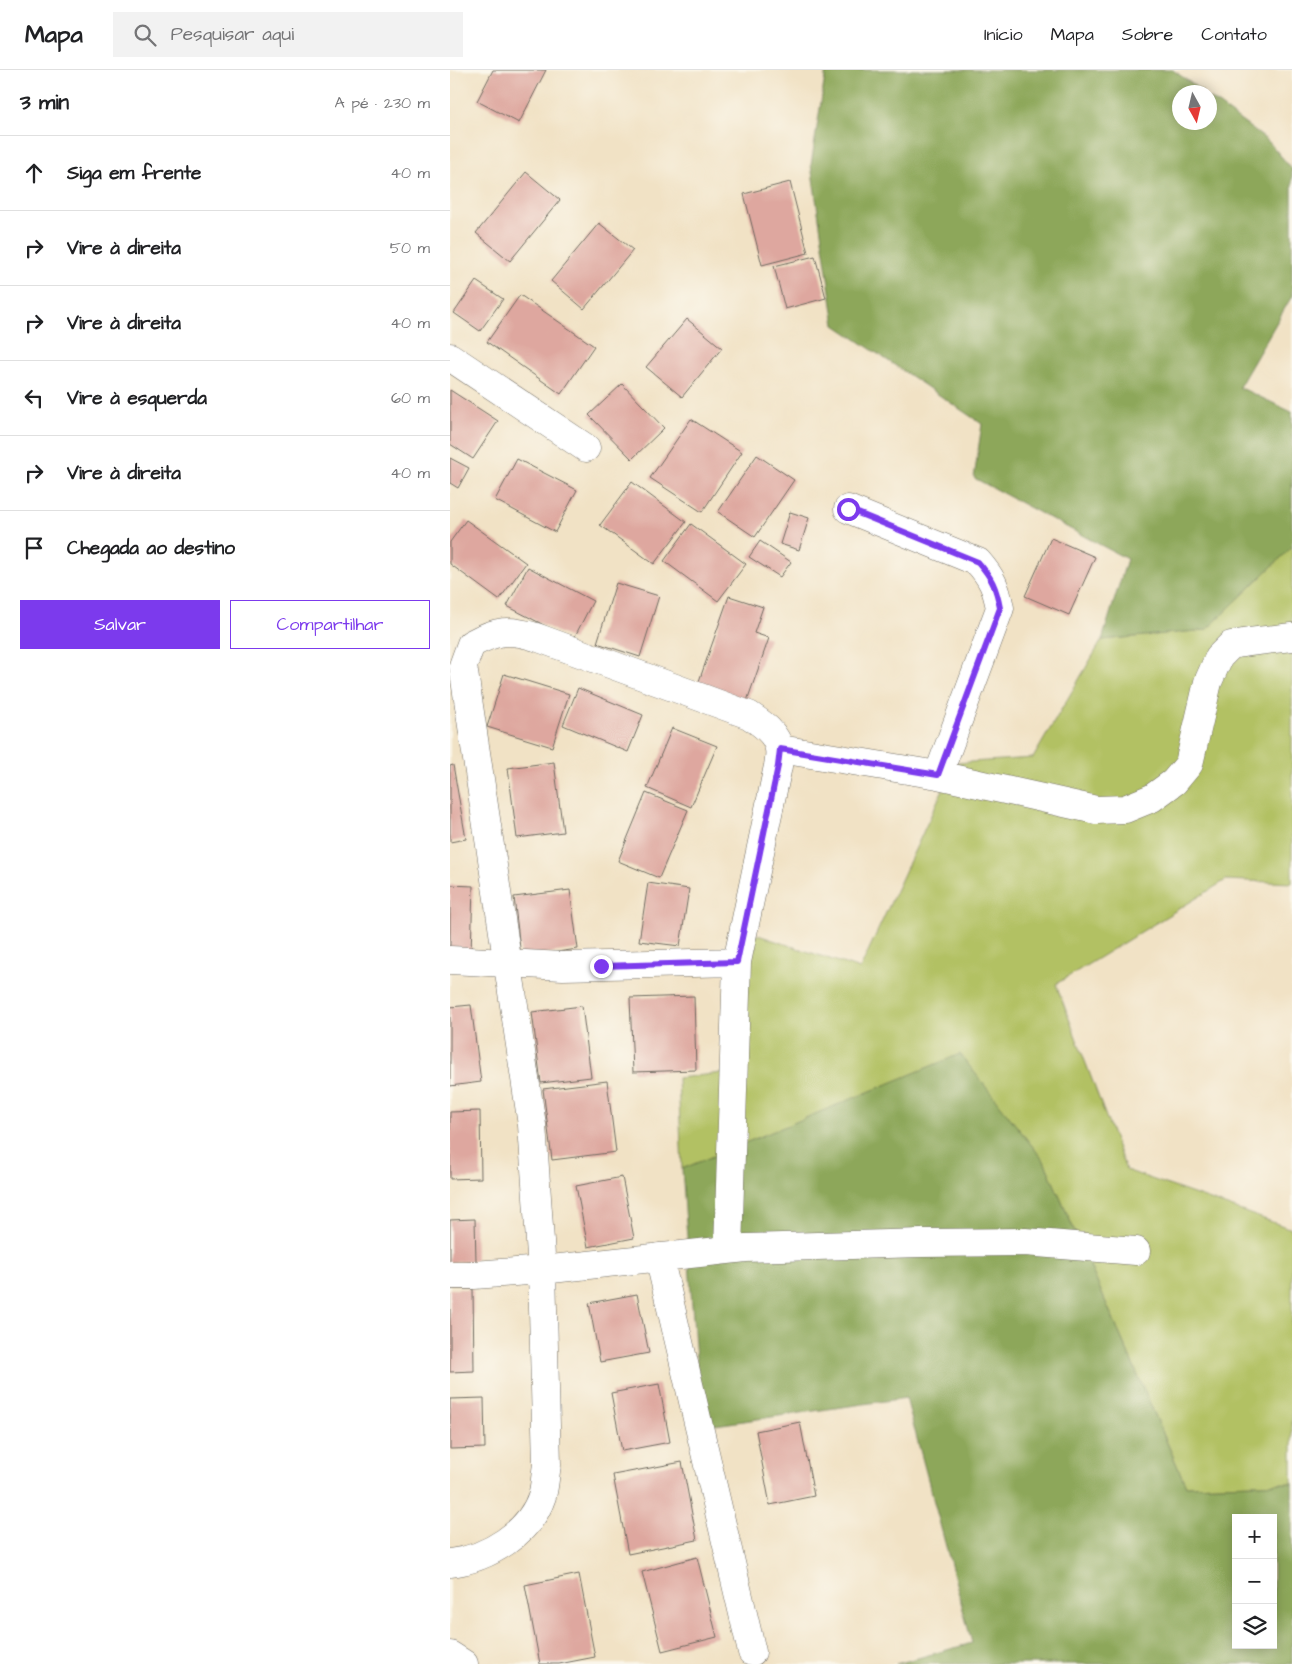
<!DOCTYPE html>
<html lang="pt">
<head>
<meta charset="utf-8">
<style>
	body { margin:0; font-family:"Architects Daughter",sans-serif; background:#f2f2f2; color:#202124 }
	.controls { position:absolute; right:15px; bottom:15px; display:grid; overflow:hidden; border-radius:0px; box-shadow:0 2px 12px #0003 }
	.controls button { width:45px; height:45px; display:grid; place-items:center; padding:0; border:0; border-bottom:1px solid #e0e0e0; background:#fff; color:#202124; font:25px sans-serif }
	.compass { position:absolute; left:722px; top:15px; width:45px; height:45px; border-radius:50%; background:#fff; box-shadow:0 2px 12px #0003; rotate:172deg }
	.stop { position:absolute; width:15px; height:15px; margin:-11px; border:4px solid #7c3aed; border-radius:50%; background:#fff }
	.stop.end { background:#7c3aed; border-color:#fff; box-shadow:0 1px 5px #0008 }
	.list { margin:0; padding:0; list-style:none }
	h2 { display:flex; justify-content:space-between; align-items:center; height:65px; margin:0; padding:0 20px; font-size:21px }
	h2 small { font-size:16px; font-weight:400; color:#757577 }
	.list li { display:grid; grid-template-columns:32px 1fr auto; gap:15px; align-items:center; box-sizing:border-box; height:75px; padding:0 20px; border-top:1px solid #e0e0e0 }
	.list b { display:block; font-size:19px; white-space:nowrap }
	.list em { font-size:16px; font-style:normal; color:#757577 }
	.actions { display:flex; gap:10px; padding:15px 20px }
	.actions a { flex:1; padding:11px 0; border:1px solid #7c3aed; border-radius:0px; text-align:center; font-size:18px; color:#7c3aed }
	.actions .main { background:#7c3aed; color:#fff }
	.icon { flex:none; width:28px; height:28px; fill:none; stroke:currentColor; stroke-width:2; stroke-linecap:round; stroke-linejoin:round }
	.map { position:relative; flex:none; width:842px; height:1594px; overflow:hidden }
	header { display:flex; align-items:center; gap:30px; box-sizing:border-box; height:70px; padding:0 25px; background:#fff; border-bottom:1px solid #e0e0e0 }
	header strong { font-size:24px }
	nav { display:flex; gap:28px; margin-inline-start:auto; font-size:18px }
	.search { width:350px; height:45px; background:#f2f2f2; display:flex; align-items:center; gap:12px; box-sizing:border-box; padding:0 18px; border-radius:0px; color:#757577; font-size:19px }
	main { display:flex }
	aside { flex:1; background:#fff }
	.map>svg:first-child { display:block }
	.green { fill:#b2c164; stroke:#6e7648 }
	.forest { fill:#8da75a; stroke:#5c6942; fill-rule:evenodd }
	.building { fill:#dea79f }
	.lines { fill:none; stroke-linecap:round; stroke-linejoin:round }
	.minor-casing { stroke:#706b61; stroke-width:29 }
	.minor { stroke:#fff; stroke-width:28 }
	.route { stroke:#7c3aed; stroke-width:6 }
</style>
</head>
<body>
<header>
<strong>Mapa</strong>
<div class="search"><svg class="icon" aria-label="search" viewBox="0 0 24 24"><circle cx="10" cy="10" r="6"/><path d="M15 15l6 6"/></svg>Pesquisar aqui</div>
<nav><a>Início</a><a>Mapa</a><a>Sobre</a><a>Contato</a></nav>
</header>
<main>
<aside>
<h2>3 min<small>A pé · 230 m</small></h2>
<ul class="list">
<li><svg class="icon" aria-label="ahead" viewBox="0 0 24 24"><path d="M12 20V5M6 11l6-6 6 6"/></svg><div><b>Siga em frente</b></div><em>40 m</em></li>
<li><svg class="icon" aria-label="right" viewBox="0 0 24 24"><path d="M7 20v-9h11M14 6l5 5-5 5"/></svg><div><b>Vire à direita</b></div><em>50 m</em></li>
<li><svg class="icon" aria-label="right" viewBox="0 0 24 24"><path d="M7 20v-9h11M14 6l5 5-5 5"/></svg><div><b>Vire à direita</b></div><em>40 m</em></li>
<li><svg class="icon" aria-label="left" viewBox="0 0 24 24"><path d="M17 20v-9H6M10 6l-5 5 5 5"/></svg><div><b>Vire à esquerda</b></div><em>60 m</em></li>
<li><svg class="icon" aria-label="right" viewBox="0 0 24 24"><path d="M7 20v-9h11M14 6l5 5-5 5"/></svg><div><b>Vire à direita</b></div><em>40 m</em></li>
<li><svg class="icon" aria-label="arrive" viewBox="0 0 24 24"><path d="M6 21V4h12l-3 4 3 4H6"/></svg><div><b>Chegada ao destino</b></div></li>
</ul>
<div class="actions"><a class="main">Salvar</a><a>Compartilhar</a></div>
</aside>
<div class="map">
<svg width="842" height="1594" viewBox="0 0 842 1594">
	<rect width="100%" height="100%" fill="#fbf7ec"/>
	<filter id="ink" filterUnits="userSpaceOnUse"><feTurbulence type="fractalNoise" baseFrequency=".02" numOctaves="2"/><feDisplacementMap in="SourceGraphic" scale="10" xChannelSelector="R" yChannelSelector="G"/><feConvolveMatrix kernelMatrix="1 2 1 2 8 2 1 2 1" color-interpolation-filters="sRGB"/></filter>
	<filter id="wash" filterUnits="userSpaceOnUse"><feTurbulence type="fractalNoise" baseFrequency=".0096" numOctaves="4" result="noise"/><feDisplacementMap in="SourceGraphic" scale="20" xChannelSelector="R" yChannelSelector="G"/><feGaussianBlur stdDeviation="1.12" result="paint"/><feColorMatrix in="noise" values="0 0 0 0 0 0 0 0 0 0 0 0 0 0 0 0 0 1.4 0 .05"/><feComposite in="paint" operator="in"/></filter>
	<g filter="url(#wash)">
		<rect width="100%" height="100%" fill="#f1e2c5"/>
		<path class="green" d="M842,477v336l-66,-3 -170,104 70,186 166,59v254l-106,3 -142,-325 -84,-106 -278,114 -4,-91 62,-7 12,-138 108,36 95,-206 78,-5 69,-118 104,-10z"/>
		<path class="forest" d="M376,0h347l30,22h-24v30h30l1,-24 58,43 24,28v127l-53,91 53,25v135l-86,83 -104,10 25,-81 -153,-81 8,-54 -147,-99 -24,-160z
			M510,984l84,107 142,325 106,-3v181h-396l76,-21 -66,-245 -205,29 -19,-258zM786,1448h37v127h-37z"/>
		<g id="blocks">
			<path class="building" d="M43,0h53l-27,53 -42,-22z
				M76,102l34,28 -50,61 -34,-28z
				M340,112l18,71 -46,12 -18,-71z
				M149,153l34,27 -49,59 -33,-28z
				M365,186l11,42 -41,11 -11,-43z
				M26,211l27,18 -23,32 -26,-18z
				M70,225l74,51 -33,48 -74,-52z
				M237,249l35,29 -40,49 -36,-30z
				M172,314l42,44 -32,31 -43,-44z
				M0,320l48,31 -25,38 -23,-15z
				M241,349l51,33 -40,60 -52,-34z
				M307,385l37,25 -39,57 -37,-25z
				M0,388l19,10 -11,20 -8,-5z
				M67,389l60,31 -22,42 -60,-32z
				M182,412l54,40 -32,42 -54,-39z
				M340,442l19,6 -10,32 -19,-6z
				M16,450l60,43 -27,37 -49,-36v-22z
				M241,454l55,40 -28,37 -54,-40z
				M601,468l44,19 -26,58 -44,-19z
				M310,471l31,21 -11,15 -31,-20z
				M78,497l65,34 -20,39 -66,-34z
				M166,513l43,13 -19,61 -43,-14z
				M279,526l34,11 -9,26 15,5 -22,63 -49,-17z
				M54,604l65,20 -17,53 -65,-20z
				M128,618l65,27 -15,37 -65,-27z
				M222,658l45,18 -26,61 -44,-19z
				M104,692l9,70 -46,6 -9,-70z
				M3,695l13,74 -16,3v-76z
				M196,723l42,17 -29,68 -41,-17z
				M198,813l41,6 -9,57 -41,-5z
				M0,815l23,1 -2,68h-21z
				M120,820l8,59 -57,8 -7,-60z
				M244,926l2,74 -63,2 -3,-74z
				M21,935l10,77 -31,4v-79z
				M132,936l9,71 -50,6 -9,-71z
				M157,1011l9,71 -64,8 -9,-71z
				M30,1041l1,67 -31,1v-67z
				M172,1107l12,61 -46,9 -12,-61z
				M25,1149l1,42 -26,1v-42z
				M0,1219h23l1,82 -24,1z
				M187,1224l12,59 -49,9 -11,-59z
				M209,1314l11,58 -48,9 -11,-58z
				M34,1328l1,50 -35,1v-50z
				M350,1352l14,74 -44,9 -14,-74z
				M232,1392l15,78 -69,14 -15,-79z
				M247,1487l20,80 -55,14 -20,-79z
				M129,1504l16,83 -36,7h-19l-15,-79z"/>
		</g>
	</g>
	<g filter="url(#ink)">
		<use href="#blocks" fill-opacity="0" stroke="#706b61" stroke-width="1"/>
		<g class="lines">
			<defs>
				<path id="minor" d="M0,287l136,91
					M398,439l130,53c14,16 18,25 22,46l-62,167
					M330,679l158,26 158,35 29,-1 27,-11 22,-16 15,-18 19,-82 11,-25 12,-12 18,-3 43,-5
					M0,890l113,6 174,-4 -9,288
					M209,1187l93,395
					M0,1205h24l68,-5 204,-22 176,-5 103,-1 111,9
					M0,1493c37,-4 80,-30 92,-67 3,-10 3,-21 5,-31l-5,-195 -10,-145 -69,-459 8,-22c26,-14 38,-15 65,-7l213,78c12,8 28,18 30,34 1,5 0,11 -1,17l-41,196
					M0,1585l14,9"/>
			</defs>
			<use href="#minor" class="minor-casing"/>
			<use href="#minor" class="minor"/>
		</g>
	</g>
	<g class="lines" filter="url(#ink)">
		<path class="route" d="M151,896l136,-4 41,-196 2,-17 158,26 62,-167c-4,-21 -8,-30 -22,-46l-130,-53"/>
	</g>
</svg>
<div class="controls">
<button>+</button>
<button>−</button>
<button><svg class="icon" aria-label="layers" viewBox="0 0 24 24"><path d="M12 4l9 5-9 5-9-5zM3 14l9 5 9-5"/></svg></button>
</div>
<svg class="compass" viewBox="-18 -18 36 36"><path d="M0-13l5 13h-10z" fill="#e53935"/><path d="M0 13l5-13h-10z" fill="#757577"/></svg>
<div class="stop" style="left:398px;top:439px"></div>
<div class="stop end" style="left:151px;top:896px"></div>
</div>
</main>
</body>
</html>
